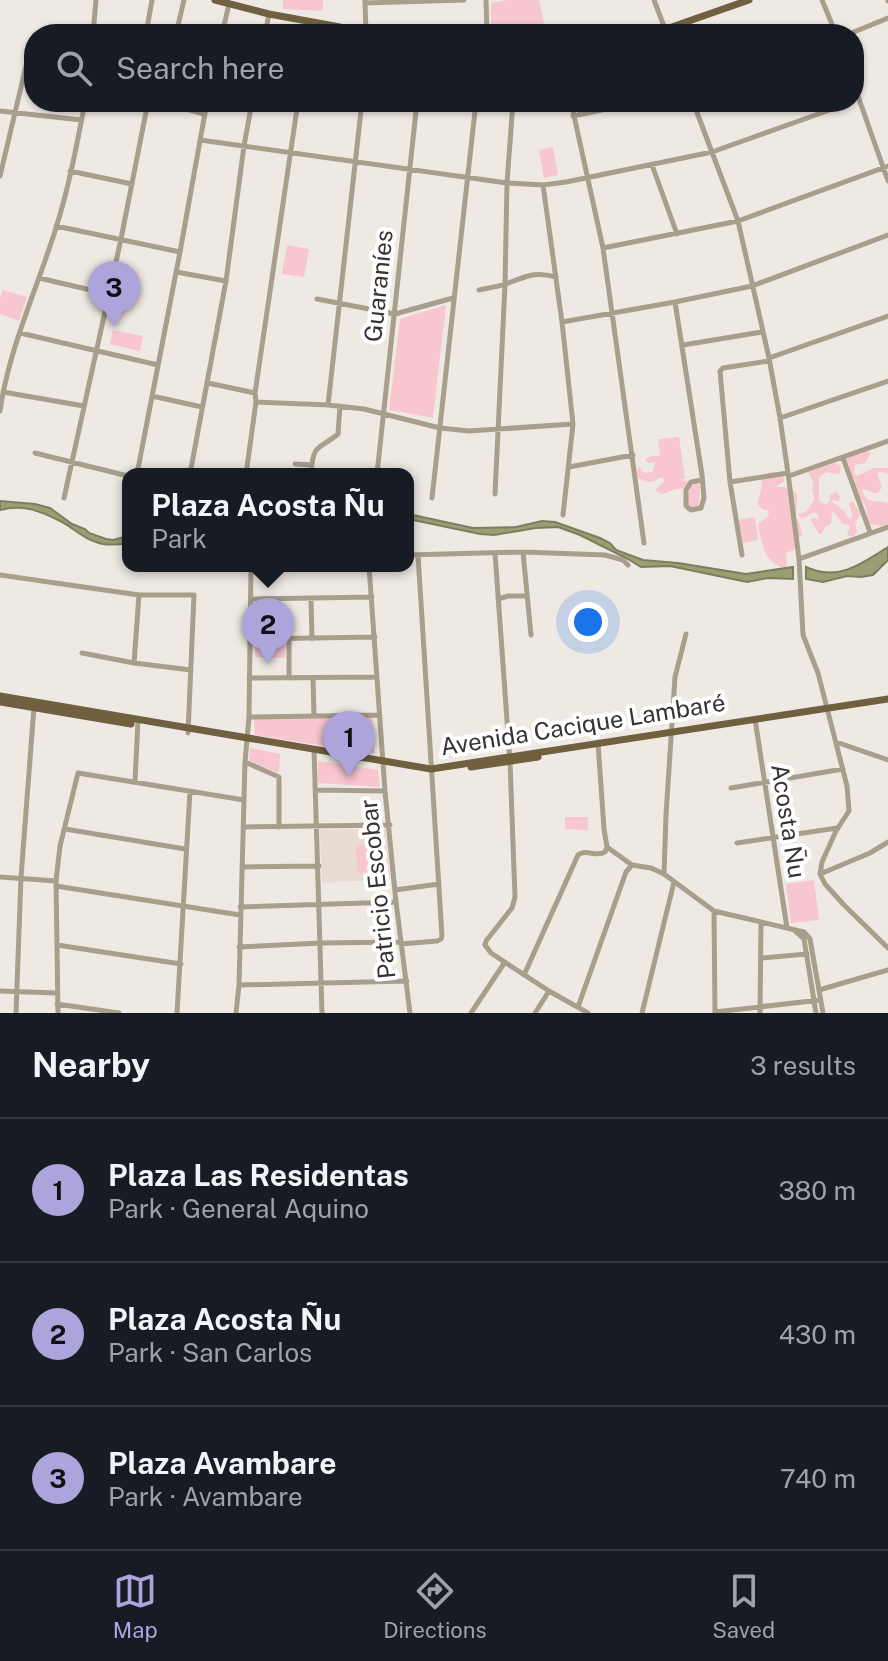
<!DOCTYPE html>
<html lang="en">
<head>
<meta charset="utf-8">
<style>
	body { margin:0; font-family:"Public Sans",sans-serif; background:#20242c; color:#f1f3f6 }
	.you { position:absolute; left:588px; top:622px; width:28px; height:28px; margin:-20px; border:6px solid #fff; border-radius:50%; background:#1a73e8; box-shadow:0 0 0 12px #1a73e833 }
	.badge { display:grid; place-items:center; width:52px; height:52px; border-radius:50%; background:#ada4dc; color:#111; font-size:26px; font-weight:700 }
	.pin { position:absolute; translate:-50% -66px; filter:drop-shadow(0 2px 4px #0008) }
	.pin::after { content:''; position:absolute; top:42px; width:28px; height:24px; background:inherit; clip-path:polygon(0 0,100% 0,50% 100%) }
	.popup { position:absolute; left:122px; top:468px; width:292px; height:104px; box-sizing:border-box; display:grid; place-content:center; border-radius:16px; background:#171b24; filter:drop-shadow(0 2px 6px #0005); font-size:26px; white-space:nowrap; color:#9ea1a6 }
	.popup b { font-size:30px; color:#f1f3f6 }
	.popup::after { content:''; position:absolute; left:50%; top:100%; margin-left:-16px; border:16px solid transparent; border-top-color:#171b24 }
	.list { margin:0; padding:0; list-style:none }
	h2 { display:flex; justify-content:space-between; align-items:center; height:104px; margin:0; padding:0 32px; font-size:34px }
	h2 small { font-size:26px; font-weight:400; color:#9ea1a6 }
	.list li { display:grid; grid-template-columns:52px 1fr auto; gap:24px; align-items:center; box-sizing:border-box; height:144px; padding:0 32px; border-top:2px solid #363941 }
	.list b { display:block; font-size:30px; white-space:nowrap }
	.list p { margin:0; font-size:26px; white-space:nowrap; color:#9ea1a6 }
	.list em { font-size:26px; font-style:normal; color:#9ea1a6 }
	.icon { flex:none; width:44px; height:44px; fill:none; stroke:currentColor; stroke-width:2; stroke-linecap:round; stroke-linejoin:round }
	.map { position:relative; flex:none; width:888px; height:1013px; overflow:hidden }
	.search { position:absolute; background:#171b24; box-shadow:0 2px 6px #0004; left:24px; right:24px; top:24px; height:88px; display:flex; align-items:center; gap:20px; box-sizing:border-box; padding:0 28px; border-radius:32px; color:#9ea1a6; font-size:30px }
	.sheet { height:536px; background:#171b24 }
	nav { display:flex; justify-content:space-around; align-items:center; box-sizing:border-box; height:112px; border-top:2px solid #363941; background:#171b24; font-size:22px; color:#9ea1a6 }
	nav a { display:grid; justify-items:center; gap:4px }
	nav .on { color:#ada4dc }
	.map>svg:first-child { display:block }
	.built { fill:#e8dbd2 }
	.green { fill:#f7c6cf }
	.water { fill:#9b9e72; stroke:#7d7e5f; stroke-width:2 }
	.lines { fill:none; stroke-linecap:round; stroke-linejoin:round }
	.minor { stroke:#a79e8c; stroke-width:5 }
	.major { stroke:#70603f; stroke-width:7 }
	.labels { text-anchor:middle; stroke-width:8; stroke-linejoin:round; paint-order:stroke }
	.street-label { font-size:24px; fill:#363332; stroke:#fff }
</style>
</head>
<body>
<div class="map">
<svg width="888" height="1013" viewBox="0 0 888 1013">
	<rect width="100%" height="100%" fill="#efe9e4"/>
	<path class="built" d="M386,829l4,50 -68,4 -2,-53z"/>
	<path class="green" d="M283,0h40v11l-40,-2z
		M506,0h33l7,34h-55v-31z
		M553,147l5,28 -14,3 -5,-28z
		M287,245l22,4 -5,28 -22,-3z
		M3,290l24,7 -8,24 -19,-7v-16z
		M446,305l-13,113 -44,-8 11,-91z
		M113,330l30,6 -3,15 -30,-7z
		M679,437l6,42 -6,1 19,3 2,4 -1,18 -5,3 -6,-1c-2,-7 3,-13 0,-19l-13,1 -12,5 -6,-2 -1,-3 8,-7 -1,-5c-10,5 -19,8 -26,-1l1,-9h2l2,4 3,2 7,-1 2,-4 1,-6 -7,1 -3,-3 6,-4h9l-2,-17z
		M868,451l3,2 -6,10 -10,2 -1,8 3,3 17,-8h14v6l-7,-2 -4,1 5,14 -4,6h-5l-8,-4 -3,1c4,15 14,10 26,13v21l-6,2 -13,-2 -4,-20 -10,-13v-11l-7,-8 1,-7 -3,-5 5,-4z
		M835,463l6,3 -1,7 -5,1 -9,-2 -7,5v23l6,5 5,-4v-6l6,-3 4,5 -1,4 -8,-1c4,5 7,6 12,10 4,3 3,6 8,9l1,-6 -3,-9 3,-3 9,13 -6,8 2,10 -4,5 -6,-2 3,-9 -8,-3 -8,-11h-2l-1,12 -6,3 -3,7h-3l-9,-15 5,-1 4,3 -1,-6 -4,-3 -12,7 -4,-5 8,-2 9,-13 -3,-8 1,-9 -5,-10z
		M770,472h9l4,3 1,6 -9,6c28,-1 22,10 21,30l4,7 2,11 -5,6 -3,9 -8,3 1,13 -4,2c-19,-7 -22,-25 -25,-44l10,-8 1,-5 -7,-2 -5,-6 4,-13 1,-13z
		M755,517l3,23 -15,3 -4,-23z
		M256,641l29,1v16l-30,-1z
		M372,717l3,37 -120,-19 -1,-16z
		M250,748l30,6 -1,19 -30,-12z
		M318,761l60,9 2,17 -62,-4z
		M565,817h23v13l-23,-1z
		M356,845h17v27l-16,1z
		M814,880l5,40 -28,3 -5,-39z"/>
	<path class="water" d="M0,501l35,3 15,4 22,16 13,5 4,4 17,6 7,1 15,-4v7c-11,2 -22,3 -32,-1 -14,-4 -22,-14 -34,-20 -22,-11 -37,-18 -62,-12z
		M408,514l65,14 43,-1 26,-6 13,1 45,16 10,5 6,7 27,10 35,3 68,11 47,-7v12l-25,-1 -21,4 -77,-16 -29,1 -13,-8 -48,-24 -22,-8 -22,1 -42,7 -14,-1 -72,-15z
		M888,547v13l-15,15 -12,2 -14,-1 -24,6 -17,-3v-12c31,15 56,-3 82,-20z"/>
	<g class="lines">
		<path class="minor" d="M486,0l1,34
			M654,0l13,34
			M822,0l14,34
			M888,0v1
			M365,1l1,33
			M365,3l99,-3
			M93,34l3,-34
			M146,34l6,-34
			M176,34l8,-34
			M222,34l7,-30
			M265,34l4,-20
			M307,34l2,-13
			M849,34l39,-16
			M854,85l34,96
			M162,102l42,12
			M571,102l32,146 41,295
			M693,102l45,119 31,137 11,60 8,55 11,86 4,76 15,38 29,113 2,25 -13,20 -14,31 -2,12 5,10 19,21 44,43
			M0,111l81,9
			M573,116l67,-14
			M200,140l307,43 36,2 23,-3 146,-30 140,-50
			M652,165l25,69
			M70,171l62,13
			M0,176l26,-110
			M543,185l19,137 11,102 -10,91
			M56,226l124,26
			M603,248l135,-27 150,-55
			M176,272l50,9
			M39,278l69,16
			M479,290c9,-2 18,-3 26,-6 22,-7 27,-13 51,-7
			M317,299l78,15 58,-16
			M675,302l27,173 2,23 -3,10 -10,2 -5,-4v-16l5,-8 11,-2
			M562,322l113,-20 77,-16 136,-51
			M20,333l138,32
			M683,345l79,-13
			M769,358l119,-42
			M208,383l47,10
			M3,392l81,14
			M152,396l50,11
			M256,402l72,3 36,4 76,19 29,3 104,-7
			M328,405l34,-303
			M0,411c9,-63 37,-122 56,-183 13,-41 21,-84 29,-126
			M780,418l108,-37
			M35,453l93,23
			M843,458l27,74
			M295,464l17,1
			M569,467l64,-12
			M137,474l43,-222 27,-150
			M190,474l36,-193 18,-135 8,-44
			M246,474l10,-72 -1,-9 43,-291
			M311,474c2,-32 8,-24 27,-40l2,-28
			M377,474l40,-372
			M789,476l99,-35
			M730,482l58,-9
			M495,494l10,-209 2,-102 6,-81
			M64,498l57,-259 27,-137
			M432,498l44,-396
			M523,552l8,83
			M495,553l15,209 5,135 -3,11 -26,33 -1,4 6,8 58,38 39,22
			M408,555l115,-3 82,3 18,5 5,5
			M742,555l-12,-73 -10,-111 3,-3 46,-7
			M799,559l89,-32
			M369,566l16,225 11,111 14,111
			M0,575l139,20h55l-6,138
			M251,599l121,-2
			M311,599l1,40
			M498,599l10,-3h19
			M251,639l124,-2
			M82,653l52,10 57,7
			M134,663l5,-68
			M249,678l128,-1
			M289,678v-39
			M313,678l1,38
			M249,717l131,-2
			M755,719l32,209
			M836,742l52,18
			M598,743l6,86 3,18
			M314,749l8,264
			M245,762l34,15v50
			M135,782l3,-62
			M731,788l112,-19
			M316,790l69,1
			M243,827l147,-2
			M65,829l120,20
			M737,843l100,-15
			M607,847l25,18 19,3 13,6 50,37 90,21 6,7 13,74
			M242,867l77,-1
			M664,874l2,-59 9,-138 11,-43
			M820,874l50,-21 18,-11
			M0,877l56,4
			M56,886l184,29
			M395,890l44,-6
			M240,907l156,-5
			M714,911l1,102
			M795,931l9,8 12,74
			M401,944l36,-3 4,-2 1,-3 -24,-381
			M57,945l124,19
			M239,947l82,-4 80,-1
			M761,958l46,-4
			M524,975l54,-120c8,-7 18,3 27,-3l2,-5
			M239,985l168,-4
			M819,990l69,-20
			M0,991l56,2
			M57,1004l62,9
			M578,1007l48,-135 6,-7
			M715,1012l105,-12
			M16,1013l5,-136 13,-170
			M58,1013l-2,-132 4,-35 18,-73 166,27
			M177,1013l13,-222
			M236,1013l3,-28 6,-223 4,-45 2,-151
			M471,1013l34,-51
			M535,1013l14,-22
			M642,1013l32,-131
			M760,1013l1,-91"/>
		<path class="major" d="M215,0l54,14 71,13 20,7
			M640,34l26,-5 83,-29
			M0,696l431,73 457,-70
			M0,702l131,22
			M471,767l67,-10"/>
	</g>
	<g class="labels">
		<g class="street-label">
			<text transform="translate(379 286) rotate(-84)" y="8">Guaraníes</text>
			<text transform="translate(583 725) rotate(-9)" y="8">Avenida Cacique Lambaré</text>
			<text transform="translate(788 821) rotate(81)" y="8">Acosta Ñu</text>
			<text transform="translate(378 889) rotate(-96)" y="8">Patricio Escobar</text>
		</g>
	</g>
</svg>
<div class="you"></div>
<div class="pin badge" style="left:349px;top:777px">1</div>
<div class="pin badge" style="left:268px;top:664px">2</div>
<div class="popup"><b>Plaza Acosta Ñu</b>Park</div>
<div class="pin badge" style="left:114px;top:327px">3</div>
<div class="search"><svg class="icon" aria-label="search" viewBox="0 0 24 24"><circle cx="10" cy="10" r="6"/><path d="M15 15l6 6"/></svg>Search here</div>
</div>
<section class="sheet">
<h2>Nearby<small>3 results</small></h2>
<ul class="list">
<li><span class="badge">1</span><div><b>Plaza Las Residentas</b><p>Park · General Aquino</p></div><em>380 m</em></li>
<li><span class="badge">2</span><div><b>Plaza Acosta Ñu</b><p>Park · San Carlos</p></div><em>430 m</em></li>
<li><span class="badge">3</span><div><b>Plaza Avambare</b><p>Park · Avambare</p></div><em>740 m</em></li>
</ul>
</section>
<nav>
<a class="on"><svg class="icon" aria-label="map" viewBox="0 0 24 24"><path d="M3 6l6-2 6 2 6-2v14l-6 2-6-2-6 2zM9 4v14M15 6v14"/></svg>Map</a>
<a><svg class="icon" aria-label="directions" viewBox="0 0 24 24"><path d="M12 3l9 9-9 9-9-9zM9 14v-3h6M13 9l2 2-2 2"/></svg>Directions</a>
<a><svg class="icon" aria-label="saved" viewBox="0 0 24 24"><path d="M7 4h10v16l-5-4-5 4z"/></svg>Saved</a>
</nav>
</body>
</html>
